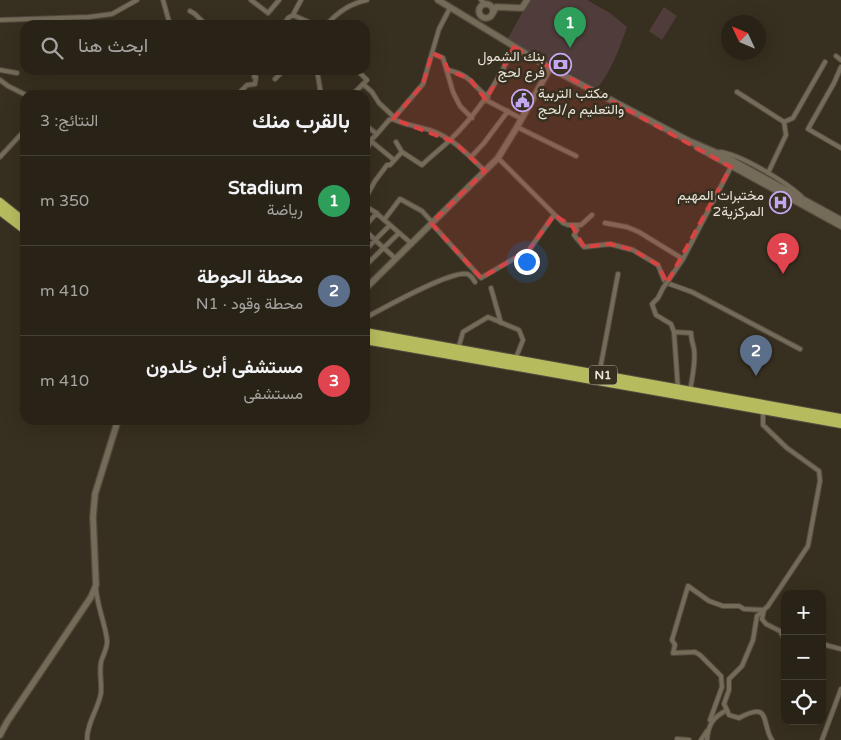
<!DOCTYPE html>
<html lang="ar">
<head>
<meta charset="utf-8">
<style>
	body { margin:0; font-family:"Varela Round",Vazirmatn,sans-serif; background:#312b20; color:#f1f3f6; direction:rtl }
	.controls { position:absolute; right:15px; bottom:15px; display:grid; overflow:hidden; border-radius:10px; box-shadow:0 5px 20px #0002 }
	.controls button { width:45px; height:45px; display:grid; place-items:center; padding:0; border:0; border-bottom:1px solid #454036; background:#292317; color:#f1f3f6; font:25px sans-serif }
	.compass { position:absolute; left:721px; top:15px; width:45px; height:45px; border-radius:50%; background:#292317; box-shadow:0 5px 20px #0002; rotate:314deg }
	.you { position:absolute; left:526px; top:261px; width:18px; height:18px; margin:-12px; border:4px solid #fff; border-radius:50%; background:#1a73e8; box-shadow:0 0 0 8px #1a73e833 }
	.badge { display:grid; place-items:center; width:32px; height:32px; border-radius:50%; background:#c4a7f1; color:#fff; font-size:16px; font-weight:700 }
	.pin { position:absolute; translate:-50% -41px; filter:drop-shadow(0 1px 2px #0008) }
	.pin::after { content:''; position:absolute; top:26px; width:18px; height:15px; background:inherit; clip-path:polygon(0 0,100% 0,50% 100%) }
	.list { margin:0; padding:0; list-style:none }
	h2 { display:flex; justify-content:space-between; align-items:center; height:65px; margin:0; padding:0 20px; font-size:21px }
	h2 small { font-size:16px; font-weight:400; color:#a5a4a1 }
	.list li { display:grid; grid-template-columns:32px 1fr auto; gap:15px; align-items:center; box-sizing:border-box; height:90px; padding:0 20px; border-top:1px solid #454036 }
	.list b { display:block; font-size:19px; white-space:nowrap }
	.list p { margin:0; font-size:16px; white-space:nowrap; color:#a5a4a1 }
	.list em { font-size:16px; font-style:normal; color:#a5a4a1 }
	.icon { flex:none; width:28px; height:28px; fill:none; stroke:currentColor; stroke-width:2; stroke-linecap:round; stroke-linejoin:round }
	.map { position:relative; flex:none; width:841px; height:740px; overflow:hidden; direction:ltr }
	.search { position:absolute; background:#292317; box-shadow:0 5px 20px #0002; left:20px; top:20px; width:350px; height:55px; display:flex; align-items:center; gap:12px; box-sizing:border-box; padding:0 18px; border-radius:15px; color:#a5a4a1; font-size:19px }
	.panel { position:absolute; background:#292317; box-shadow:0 5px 20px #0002; left:20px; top:90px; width:350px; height:335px; border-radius:15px; direction:rtl }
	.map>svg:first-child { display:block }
	.green { fill:#503d3b }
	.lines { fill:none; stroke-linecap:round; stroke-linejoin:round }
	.street-casing { stroke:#544c3f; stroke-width:6 }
	.secondary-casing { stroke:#544c3f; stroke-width:8 }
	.highway-casing { stroke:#544c3f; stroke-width:10 }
	.street { stroke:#746b59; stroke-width:4 }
	.secondary { stroke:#746b59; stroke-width:5.5 }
	.highway { stroke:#b6bc5e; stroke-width:8 }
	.street-bridge-casing { stroke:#544c3f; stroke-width:6; stroke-linecap:butt }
	.street-bridge { stroke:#746b59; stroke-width:4 }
	.marked { fill:#d94443; fill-opacity:0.2; stroke:#d94443; stroke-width:4; stroke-dasharray:10 6; stroke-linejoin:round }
	.labels { text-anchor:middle; stroke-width:5; stroke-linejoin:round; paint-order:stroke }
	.shield { fill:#372f1f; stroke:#b4aea2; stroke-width:1 }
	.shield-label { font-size:12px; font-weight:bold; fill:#e9e4da }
	.poi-label { font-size:14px; fill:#e9e4da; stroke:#372f1f; text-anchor:end }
</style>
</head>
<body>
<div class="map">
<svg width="841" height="740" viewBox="0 0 841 740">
	<rect width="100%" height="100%" fill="#372f1f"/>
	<path class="green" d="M529,0h58l23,13 17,14c-8,23 -16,45 -32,64l-88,-51z
		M664,7l13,9 -15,24 -13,-9z"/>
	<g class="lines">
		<defs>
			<path id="street" d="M163,0l7,25
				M251,0l17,13 11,-13
				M481,0l4,4
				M450,8l-11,21 -7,24 11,5 10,34 7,14 12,12
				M190,11l5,3 11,11
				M293,15l8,-15
				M0,20l89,-3 23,-3 25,-14
				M188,25l2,-1 6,1
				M284,25l4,-7 5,-3 20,9h14c11,-12 24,-21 40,-24
				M836,56l5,4
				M841,67l-7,16 -26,46 33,19
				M0,70l17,3
				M317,70l4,25
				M448,70c25,6 22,14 40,27
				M275,79l9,-9 3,2 7,-2
				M0,80l8,6 18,9
				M363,84l9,8 7,11 15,14
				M737,92l47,30 2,13 -18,38
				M242,95l-1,-4 6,-6 8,-1 1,-7h-2l1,-7
				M352,95l15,-15 -10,-10
				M486,100l36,19
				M393,119l30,-35 9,-31
				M784,122l9,-4 32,-56
				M365,125l12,9 -5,5 -7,14
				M517,127l59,29
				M377,134l12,-14 4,-1c14,7 27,7 42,13 20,8 34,24 50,39
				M371,141l23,19
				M396,142l6,10
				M720,152c20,2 66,30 81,44
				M0,157l25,-27
				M471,157l13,-14 24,-32
				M498,158l65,65 5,2h13l11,-10
				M365,199l10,-18 12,-16h3l12,-13 20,13c9,-9 20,-17 29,-26 28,-27 47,-57 63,-92
				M365,206l10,6 37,32
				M384,220l16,-21 22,12 10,11
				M431,223l50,55 48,-28 25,-35
				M605,223l22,4 12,5 44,27
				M365,226l12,-13
				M576,226l1,4 -3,5 10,12 26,-3 23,6 25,15 6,15 3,3 25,9 108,57
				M365,230l10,10 15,-15
				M365,251l10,-11 21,19
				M365,266l34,-33
				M670,278l13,-19 48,-92
				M491,288l10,35
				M663,288l-5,10 -6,6 4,11 15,9 3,8 4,57
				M365,318c17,-9 86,-48 102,-44 4,1 6,5 8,8
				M674,332l17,1c0,6 2,11 3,16 2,13 -2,29 -4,42
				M458,349l5,-17 25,-15 31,13 4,10 -8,20
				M599,375l19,-101
				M764,610l-2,9 4,5 14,7 5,9
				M822,644l19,5
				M727,710l2,5 10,3c33,-18 22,6 33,22
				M710,720l12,-33 -1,-11 -21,-21 -5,-3 -22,1 2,-8 -3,-5 16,-54 21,15 14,5h16l5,3 20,1
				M677,739l12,1
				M87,740c0,-18 11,-30 14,-47 1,-10 -2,-20 0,-31 2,-7 7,-15 6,-22 -2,-17 -10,-34 -11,-52
				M701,740l6,-9
				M707,740c1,-15 6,-23 20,-30l-3,-6 5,-14v-11l13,-13 11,-26 4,-24 11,-10 40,-60 12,-65 -1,-10 -32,-23 -24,-23v-15
				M822,740l19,-51"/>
			<path id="secondary" d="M438,0l112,68 139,73 35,15 117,64
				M479 11a7 7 0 1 1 14 0a7 7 0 1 1-14 0Z
				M493,13l3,-6 26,1 5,-8
				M697,147l144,79
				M365,289l133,-131 19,-31 33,-59
				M0,735l7,-13 84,-125 5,-12 -3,-68 2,-23 23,-74"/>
			<path id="highway" d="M0,202l25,20
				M0,211l25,19
				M365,332l476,86
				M365,340l476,84"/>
		</defs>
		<use href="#street" class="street-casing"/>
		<use href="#secondary" class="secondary-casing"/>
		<use href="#highway" class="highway-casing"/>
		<use href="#street" class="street"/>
		<use href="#secondary" class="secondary"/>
		<use href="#highway" class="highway"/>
		<defs>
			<path id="street-bridge" d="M663,288l7,-10"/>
		</defs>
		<use href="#street-bridge" class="street-bridge-casing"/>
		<use href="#street-bridge" class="street-bridge"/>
	</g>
	<path class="marked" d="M514,47l217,120 -64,116 -9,-18 -25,-15 -23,-6 -26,3 -12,-21 -18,-11 -25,35 -48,28 -50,-55 54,-52 -31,-29 -61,-23 30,-35 9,-31 11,5 5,12 22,9 16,21z"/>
	<defs>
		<symbol id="bank-ring" viewBox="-11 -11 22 22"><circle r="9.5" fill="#372f1f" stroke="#c4a7f1" stroke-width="1.5"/><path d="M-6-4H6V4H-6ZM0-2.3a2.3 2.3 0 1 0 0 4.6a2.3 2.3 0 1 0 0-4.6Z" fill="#c4a7f1"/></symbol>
		<symbol id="civic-ring" viewBox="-11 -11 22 22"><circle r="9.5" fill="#372f1f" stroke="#c4a7f1" stroke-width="1.5"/><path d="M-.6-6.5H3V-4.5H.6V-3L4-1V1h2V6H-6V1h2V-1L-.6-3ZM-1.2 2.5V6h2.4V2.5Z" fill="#c4a7f1"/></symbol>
		<symbol id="hospital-ring" viewBox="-11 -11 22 22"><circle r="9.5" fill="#372f1f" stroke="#c4a7f1" stroke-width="1.5"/><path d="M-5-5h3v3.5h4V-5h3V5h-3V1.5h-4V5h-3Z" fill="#c4a7f1"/></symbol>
	</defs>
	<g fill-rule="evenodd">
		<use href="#bank-ring" x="548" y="52" width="25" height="25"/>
		<use href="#civic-ring" x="510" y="88" width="25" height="25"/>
		<use href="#hospital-ring" x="768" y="190" width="25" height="25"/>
	</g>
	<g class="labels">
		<rect class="shield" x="589" y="365.5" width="28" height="19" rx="4"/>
		<g class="shield-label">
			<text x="603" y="379">N1</text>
		</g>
		<g class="poi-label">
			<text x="545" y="61">بنك الشمول<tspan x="545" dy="16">فرع لحج</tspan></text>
			<text x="538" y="98" text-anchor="start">مكتب التربية<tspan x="538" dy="16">والتعليم م/لحج</tspan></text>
			<text x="764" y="200">مختبرات المهيم<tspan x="764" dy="16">المركزية2</tspan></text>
		</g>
	</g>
</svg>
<div class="controls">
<button>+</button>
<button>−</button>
<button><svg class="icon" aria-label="locate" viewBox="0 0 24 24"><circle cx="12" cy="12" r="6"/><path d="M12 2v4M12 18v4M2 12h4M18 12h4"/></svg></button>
</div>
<svg class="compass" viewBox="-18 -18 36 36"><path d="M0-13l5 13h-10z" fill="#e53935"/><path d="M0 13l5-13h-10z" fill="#a5a4a1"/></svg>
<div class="you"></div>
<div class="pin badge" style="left:570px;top:48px;background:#2e9e5b">1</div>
<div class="pin badge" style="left:756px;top:376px;background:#5c6f8a">2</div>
<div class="pin badge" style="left:783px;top:274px;background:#e0444e">3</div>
<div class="search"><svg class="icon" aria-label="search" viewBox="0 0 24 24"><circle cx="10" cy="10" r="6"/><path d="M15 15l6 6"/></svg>ابحث هنا</div>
<section class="panel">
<h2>بالقرب منك<small>النتائج: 3</small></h2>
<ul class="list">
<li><span class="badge" style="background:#2e9e5b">1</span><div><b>Stadium</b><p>رياضة</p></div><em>350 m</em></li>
<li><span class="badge" style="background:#5c6f8a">2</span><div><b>محطة الحوطة</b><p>محطة وقود · N1</p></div><em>410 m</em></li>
<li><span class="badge" style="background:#e0444e">3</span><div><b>مستشفى أبن خلدون</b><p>مستشفى</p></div><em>410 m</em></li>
</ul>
</section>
</div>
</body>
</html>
